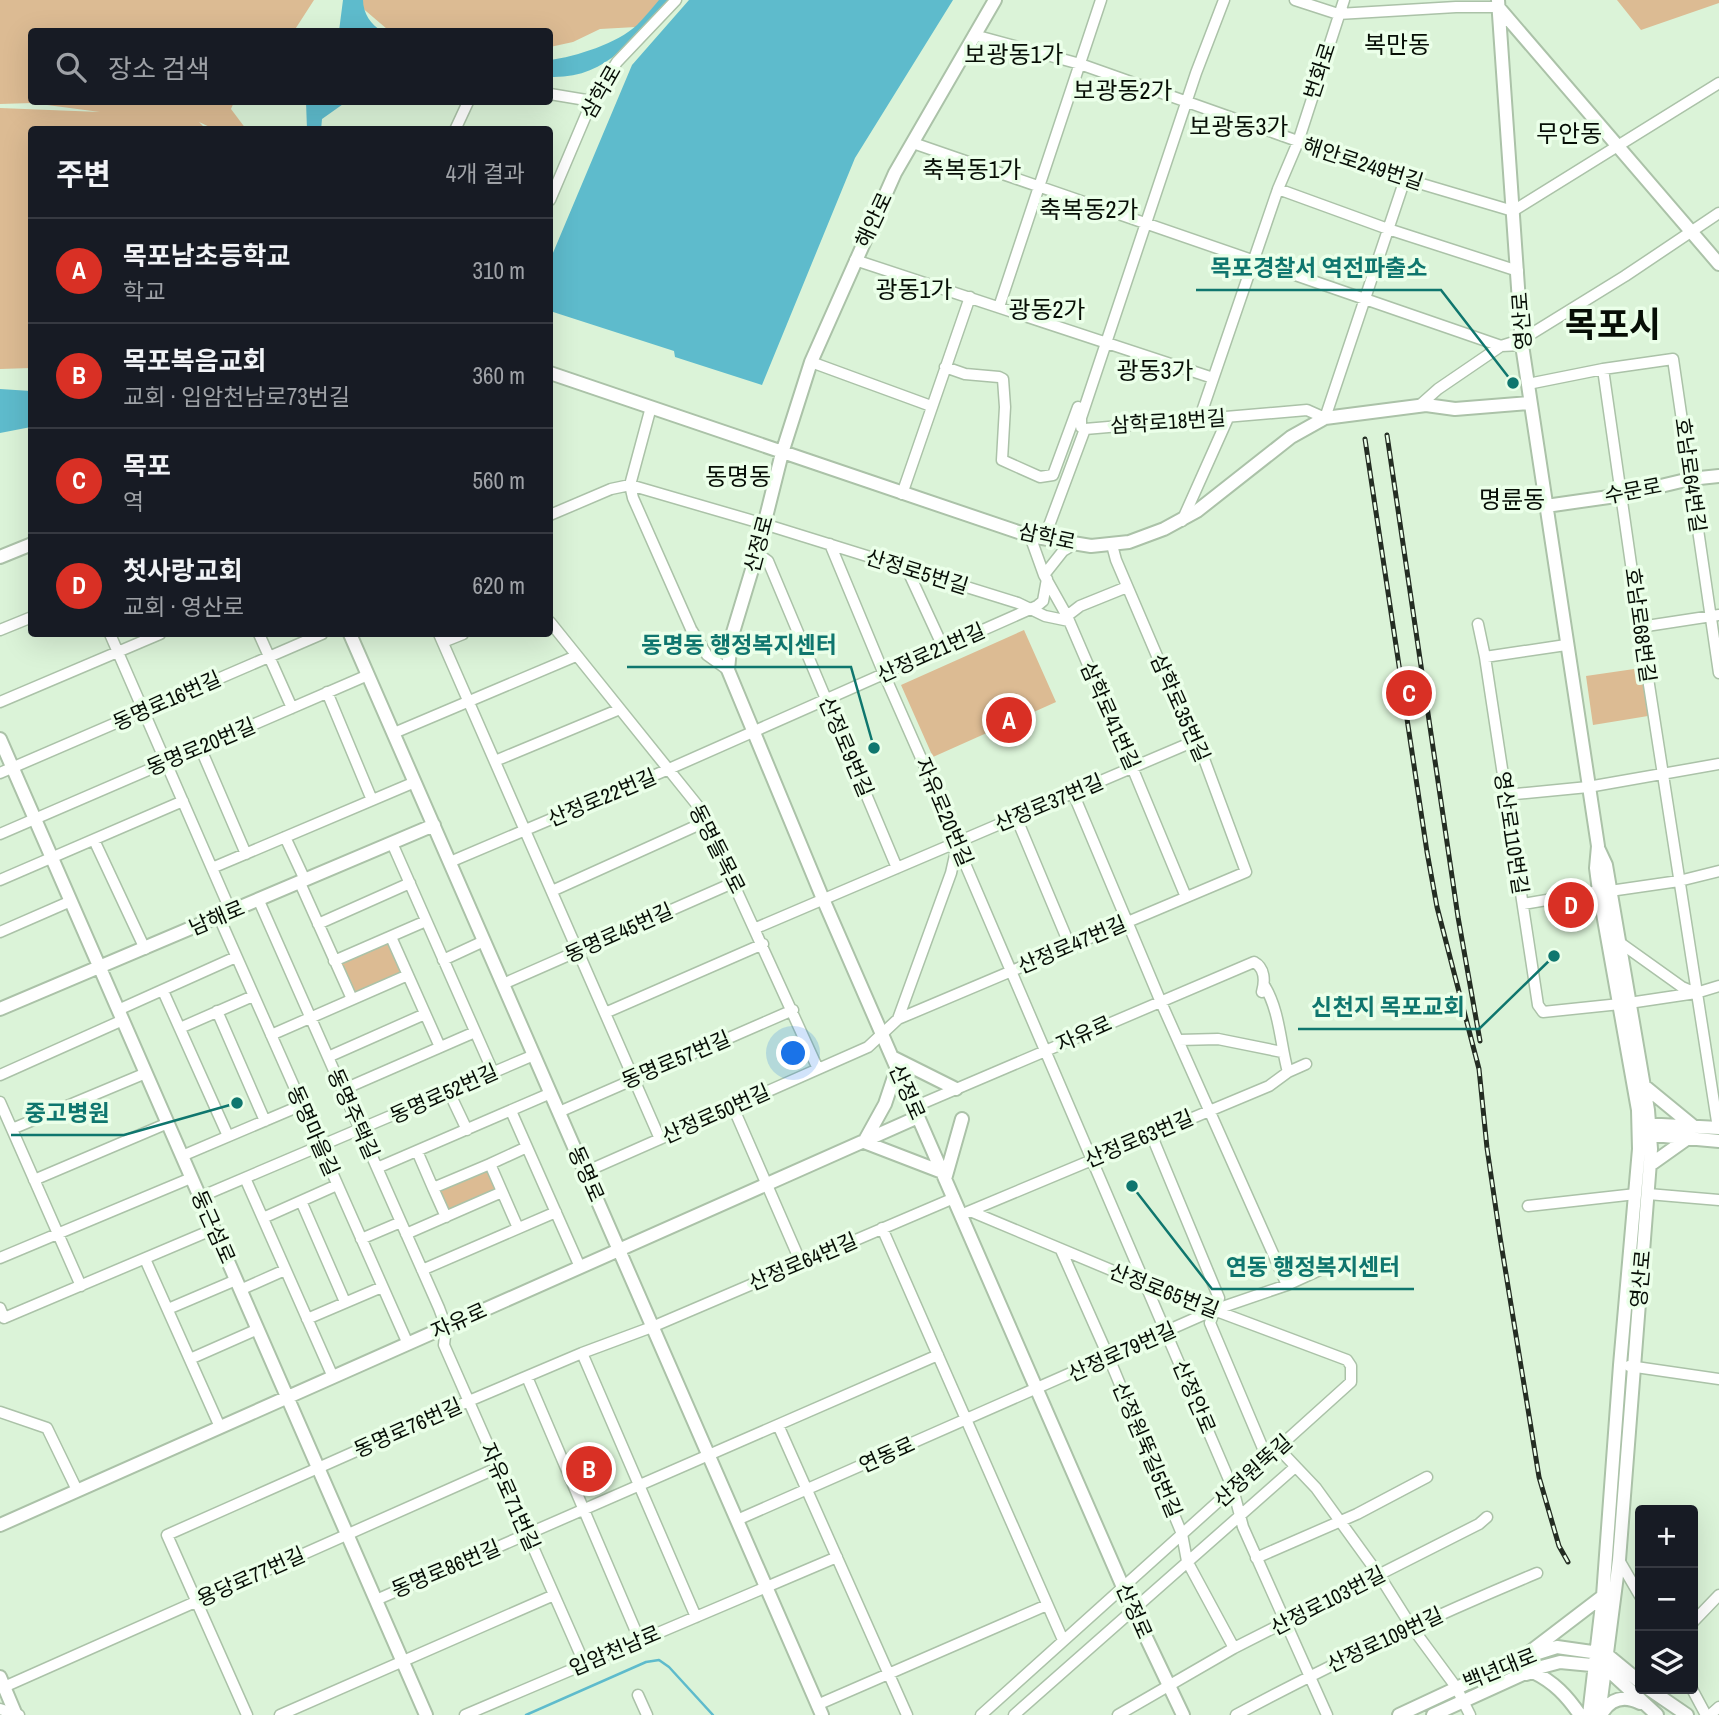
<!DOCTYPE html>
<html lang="ko">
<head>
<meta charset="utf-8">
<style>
	body { margin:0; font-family:"Archivo Narrow","Noto Sans KR",sans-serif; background:#242831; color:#f1f3f6 }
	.controls { position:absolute; right:21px; bottom:21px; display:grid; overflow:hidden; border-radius:7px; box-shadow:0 7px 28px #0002 }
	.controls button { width:63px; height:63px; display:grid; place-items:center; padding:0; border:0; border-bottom:2px solid #363941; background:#171b24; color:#f1f3f6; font:35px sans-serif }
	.you { position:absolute; left:794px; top:1054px; width:24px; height:24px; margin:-18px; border:5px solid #fff; border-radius:50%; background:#1a73e8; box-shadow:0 0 0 10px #1a73e833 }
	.badge { display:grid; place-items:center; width:46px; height:46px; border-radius:50%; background:#d93025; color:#fff; font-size:23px; font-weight:700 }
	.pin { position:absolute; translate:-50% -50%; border:4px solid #fff; box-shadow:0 2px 7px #0006 }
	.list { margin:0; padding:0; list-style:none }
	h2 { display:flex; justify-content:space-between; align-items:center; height:91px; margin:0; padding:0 28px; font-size:30px }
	h2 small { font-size:23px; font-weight:400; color:#9ea1a6 }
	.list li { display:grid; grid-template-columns:46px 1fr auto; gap:21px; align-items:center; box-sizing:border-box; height:105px; padding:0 28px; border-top:2px solid #363941 }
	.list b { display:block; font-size:26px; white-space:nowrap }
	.list p { margin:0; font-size:23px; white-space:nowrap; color:#9ea1a6 }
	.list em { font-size:23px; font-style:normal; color:#9ea1a6 }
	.icon { flex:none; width:38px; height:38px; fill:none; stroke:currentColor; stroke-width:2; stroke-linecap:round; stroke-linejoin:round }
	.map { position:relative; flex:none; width:1719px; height:1715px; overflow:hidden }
	.search { position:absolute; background:#171b24; box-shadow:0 7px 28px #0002; left:28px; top:28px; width:525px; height:77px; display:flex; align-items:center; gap:18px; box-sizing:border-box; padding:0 24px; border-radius:7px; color:#9ea1a6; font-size:26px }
	.panel { position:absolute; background:#171b24; box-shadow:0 7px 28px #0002; left:28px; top:126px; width:525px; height:511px; border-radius:7px }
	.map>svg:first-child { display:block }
	.green { fill:#dcbb93 }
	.water { fill:#5ebbcc }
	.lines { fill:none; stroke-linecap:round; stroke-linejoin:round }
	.stream { stroke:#5ebbcc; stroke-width:2.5 }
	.street-casing { stroke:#abc2a8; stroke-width:13 }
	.secondary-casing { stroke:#abc2a8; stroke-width:16 }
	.street { stroke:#fff; stroke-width:10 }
	.secondary { stroke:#fff; stroke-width:12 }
	.rail-casing { stroke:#242d23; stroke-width:5 }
	.rail { stroke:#ebffe9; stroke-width:2.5; stroke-dasharray:8; stroke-linecap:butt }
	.labels { text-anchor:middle; stroke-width:7; stroke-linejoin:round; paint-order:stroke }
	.street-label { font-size:21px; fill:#070e06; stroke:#ebffe9 }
	.quarter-label { font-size:24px; fill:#070e06; stroke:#ebffe9 }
	.town-label { font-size:35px; font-weight:bold; fill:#070e06; stroke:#ebffe9 }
	.leader { fill:none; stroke:#0f766e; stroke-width:2.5 }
	.callout-dot { fill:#0f766e; stroke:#ebffe9; stroke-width:2.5 }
	.callout-label { font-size:23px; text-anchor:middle; font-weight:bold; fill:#0f766e; stroke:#ebffe9; stroke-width:7; stroke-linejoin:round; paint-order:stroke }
</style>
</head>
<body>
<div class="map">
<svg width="1719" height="1715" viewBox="0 0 1719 1715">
	<rect width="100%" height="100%" fill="#dbf3d8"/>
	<path class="green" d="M0,0h314l-20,31 -262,1v70h202l-3,7 15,20h-32l-15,-7 7,7 -174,1 -1,238 -31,1v-261l100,4 -68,-9 -32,1z
		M353,0h307l-24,27 -36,2 -27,13 -23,5v-15h-153l-10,-3z
		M1617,0h102v3l-78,27z
		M1024,630l32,72 -123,55 -32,-72z
		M1641,668l7,48 -55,9 -7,-49z
		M389,940l15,33 -52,23 -14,-33z
		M488,1167l10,22 -51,23 -10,-22z"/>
	<path class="water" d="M343,0h20c0,13 8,25 19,31h-43z
		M659,0h10c-36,38 -62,79 -119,77v-17c25,-3 68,-17 87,-35 8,-8 15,-17 22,-25z
		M689,0h264l-98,158 -93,227 -87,-28 -1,-6 -124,-40v-51l82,-195z
		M306,102h40l-24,17 -1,11 -14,-1z
		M0,389l31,2v36l-31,6z"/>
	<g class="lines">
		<path class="stream" d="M526,1715l120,-53 13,-2 10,7 44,48"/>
		<defs>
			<path id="street" d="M1295,0l43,14 118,-7h43
				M974,35l106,29 325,115 108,32 206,-128
				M550,94l42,7
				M455,130l13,-28
				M913,143l588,203 21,-1
				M1278,189l110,40 130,42
				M550,200l42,-99 25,-39 59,-62
				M855,260l358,118
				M999,307l102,-307
				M811,362l120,44
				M945,367l20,7 34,3 4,2 2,28 -3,53 38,17 13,-2 25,-68
				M1603,369l37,258 78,501
				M1528,384l75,-15 70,-10 46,314
				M1420,405l18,-16 63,-43 22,-7 102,-63 94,-63
				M651,407l-21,78 3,13 58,131 16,26 21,15
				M1199,420l79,-231 20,-47 46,-142
				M1085,429l222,-19 18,8 80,-239
				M1085,429l-4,-2v-9l115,-345 28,-73
				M902,494l68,-197
				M550,515l61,-26 19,-4 134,39 254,79 27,13 24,5
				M1182,521l46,-103
				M1030,536l14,39 23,41 65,151 54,130
				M1044,539l41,-110
				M830,544l54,130 74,168 8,24 267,623 10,38 84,188
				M757,553l11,8 129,307
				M907,569l36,78
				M1044,575l19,-24 10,-6
				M1067,616l13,-10 47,-19
				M550,622l148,184 120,263
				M1478,624l7,33
				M1640,627l79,-12
				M0,630l32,-13
				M110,634l121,278
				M259,634l33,74
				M439,634l221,505
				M443,642l20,-8
				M1566,645l-81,12 53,348 5,7 77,-8
				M327,692l45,108
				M0,702l160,-68
				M394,733l182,-77
				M200,747l46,107
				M495,761l125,-52
				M0,773l322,-139
				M1073,793l87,207 127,285
				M1505,795l83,-8 131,-23
				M1016,817l54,129
				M0,834l368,-159
				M285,837l20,43
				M94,840l51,109
				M392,843l101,229
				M450,862l219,-93 368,-163 6,-5 4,-22
				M212,868l203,-86
				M0,880l183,-79
				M300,883l52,116
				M552,891l155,-70
				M1610,891l69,-10 40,-10
				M259,901l180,407 7,19 -2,18 141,320
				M1523,904l76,-13
				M219,917l189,427
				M318,924l92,-41
				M756,928l441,-188
				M0,932l71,-31
				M391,937l49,110
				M1619,942l63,45 14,6
				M443,960l41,-19
				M334,961l92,-40
				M503,984l232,-102
				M1264,985c16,26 16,58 24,87
				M163,991l65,145
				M1629,1003l67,-10 23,-7
				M118,1010l118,-53
				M217,1011l48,110
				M605,1013l158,-69
				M898,1019l348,-147 -49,-132 -28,-56 -53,-124 -4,-15
				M180,1028l73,-32
				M271,1035l137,-60
				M1179,1040l39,-1 64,13
				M328,1057l97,-43
				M0,1075l123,-55
				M342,1090l133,-58
				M449,1092l18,38
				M0,1102l81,184
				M733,1107l68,156
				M914,1107l340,-145c11,6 11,19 8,30
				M511,1111l69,156
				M559,1112l234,-102
				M12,1129l134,-56
				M1151,1134l68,164 -9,25 57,135
				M417,1151l16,37 57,-24 28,64
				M182,1156l120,-51
				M490,1164l37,-17
				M377,1168l174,-75
				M585,1172l283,-125 30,-28 53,-146 7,-31
				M245,1178l88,199
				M34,1180l134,-57
				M433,1188l13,29
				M1648,1194l71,6
				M200,1197l334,-142
				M301,1201l44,101
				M1528,1206l108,-12
				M970,1211l299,-125 19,-14 18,-8
				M961,1215l9,-4 177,74 200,75 4,6v16l-370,333
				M263,1218l74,-33
				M882,1228l181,412
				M406,1234l96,-42
				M361,1239l40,-17
				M1061,1250l48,108 73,176 5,27 47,87
				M0,1258l191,-80
				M145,1259l75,168
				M422,1270l134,-58
				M240,1290l45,-20
				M0,1308l4,10 210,-89
				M168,1309l68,-29
				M307,1319l75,-32
				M582,1353l114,264
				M190,1359l68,-30
				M1629,1366l90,13
				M527,1377l113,264
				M0,1412l47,16 30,62
				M778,1425l129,290
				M1278,1448l38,40 63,87 32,51 45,61 14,28
				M737,1520l477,-210 73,-25 37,-17
				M1256,1558l101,-44 70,-37
				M1619,1560l21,36
				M376,1600l562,-245
				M1693,1622l26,-27
				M4,1687l493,-219
				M1692,1689l14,26
				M638,1695l9,20
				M817,1705l230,-100
				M0,1709l19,6
				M247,1715l-80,-180 302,-134 113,-48 70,-26 302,-129
				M280,1715l274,-120
				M465,1715l372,-158
				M1014,1715l280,-247
				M1118,1715l116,-67 245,-124 8,-7
				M1236,1715c98,-53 198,-99 301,-142
				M1710,1715l9,-8"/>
			<path id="secondary" d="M995,0l-100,173 -84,189 -29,91 -25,100 -26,86 -3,31 95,229 310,711 50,105
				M1498,0l24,345 76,501 -2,22 3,23 39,219 1,39 -19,216 -17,231 -14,119
				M1499,8l220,256
				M550,373l480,163 61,10 38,-4 35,-13 33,-18 94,-74 34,-19 101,-13 29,4 75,-6
				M1546,506l77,-11 67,-16 29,-3
				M0,557l32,-13
				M350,634l472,1081
				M0,739l426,976
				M1599,850l7,15 42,245 3,39 -32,411 -20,155
				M0,1009l434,-184
				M892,1057l64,32
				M897,1068l-12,36 -21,38 78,30
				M1643,1085l50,41
				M1642,1124l77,4
				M1642,1134l77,7
				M1650,1165l38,-27
				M945,1179l17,-60
				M0,1525l918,-408
				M1531,1651l72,-55
				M1605,1667l52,48
				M1526,1674l7,-2c21,10 34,24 47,43
				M0,1677l16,38
				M1649,1689l38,26
				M1399,1715l120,-56 38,-12 49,7 34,28
				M1433,1715l101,-46 26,-7 42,4
				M1601,1715c9,-17 23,-20 39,-12"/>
		</defs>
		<use href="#street" class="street-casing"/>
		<use href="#secondary" class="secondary-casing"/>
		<use href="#street" class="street"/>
		<use href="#secondary" class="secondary"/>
		<defs>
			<path id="rail" d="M1387,435l71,482 22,124
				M1365,439l62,413 10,55 42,162 8,79 13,89 39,240 20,69 9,16"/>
		</defs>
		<use href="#rail" class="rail-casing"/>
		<use href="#rail" class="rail"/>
	</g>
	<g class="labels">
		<g class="street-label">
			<text transform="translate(1320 71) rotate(-72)" y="7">번화로</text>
			<text transform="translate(601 92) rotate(-60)" y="7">삼학로</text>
			<text transform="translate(1363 164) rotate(18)" y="7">해안로249번길</text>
			<text transform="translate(874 220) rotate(-65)" y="7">해안로</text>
			<text transform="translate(1522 321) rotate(-94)" y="7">영산로</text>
			<text transform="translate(1168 422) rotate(-4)" y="7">삼학로18번길</text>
			<text transform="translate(1690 475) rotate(82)" y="7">호남로64번길</text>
			<text transform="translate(1633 491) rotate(-11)" y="7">수문로</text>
			<text transform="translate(1047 537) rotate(12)" y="7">삼학로</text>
			<text transform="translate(759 544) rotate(-75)" y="7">산정로</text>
			<text transform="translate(917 572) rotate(17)" y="7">산정로5번길</text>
			<text transform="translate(1640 625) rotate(82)" y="7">호남로68번길</text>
			<text transform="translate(931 653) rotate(-24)" y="7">산정로21번길</text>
			<text transform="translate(167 701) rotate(-24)" y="7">동명로16번길</text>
			<text transform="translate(1180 708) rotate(66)" y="7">삼학로35번길</text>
			<text transform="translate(1110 716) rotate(66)" y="7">삼학로41번길</text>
			<text transform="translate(201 747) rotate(-23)" y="7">동명로20번길</text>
			<text transform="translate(846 747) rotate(67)" y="7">산정로9번길</text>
			<text transform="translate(602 798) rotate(-23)" y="7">산정로22번길</text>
			<text transform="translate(1049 803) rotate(-23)" y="7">산정로37번길</text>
			<text transform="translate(944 812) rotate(67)" y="7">자유로20번길</text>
			<text transform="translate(1511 833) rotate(81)" y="7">영산로110번길</text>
			<text transform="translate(717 849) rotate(63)" y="7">동명들목로</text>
			<text transform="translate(217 918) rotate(-23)" y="7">남해로</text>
			<text transform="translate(619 933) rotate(-24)" y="7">동명로45번길</text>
			<text transform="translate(1072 945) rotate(-23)" y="7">산정로47번길</text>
			<text transform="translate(1084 1034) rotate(-24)" y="7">자유로</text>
			<text transform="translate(676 1060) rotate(-23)" y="7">동명로57번길</text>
			<text transform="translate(907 1092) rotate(66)" y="7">산정로</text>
			<text transform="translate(444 1094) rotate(-24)" y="7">동명로52번길</text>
			<text transform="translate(353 1114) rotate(66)" y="7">동명주택길</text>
			<text transform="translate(716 1114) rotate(-24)" y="7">산정로50번길</text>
			<text transform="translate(313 1131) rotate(66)" y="7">동명마을길</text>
			<text transform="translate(1139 1139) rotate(-23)" y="7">산정로63번길</text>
			<text transform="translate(586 1174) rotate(66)" y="7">동명로</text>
			<text transform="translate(213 1227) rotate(66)" y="7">둥근섬로</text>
			<text transform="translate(803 1262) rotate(-23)" y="7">산정로64번길</text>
			<text transform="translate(1641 1279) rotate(-85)" y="7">영산로</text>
			<text transform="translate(1164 1291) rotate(21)" y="7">산정로65번길</text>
			<text transform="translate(459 1321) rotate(-24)" y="7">자유로</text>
			<text transform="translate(1122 1352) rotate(-24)" y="7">산정로79번길</text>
			<text transform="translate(1194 1397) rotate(67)" y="7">산정안로</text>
			<text transform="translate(408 1428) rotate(-24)" y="7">동명로76번길</text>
			<text transform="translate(1147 1450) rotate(67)" y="7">산정원뚝길5번길</text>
			<text transform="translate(887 1455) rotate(-24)" y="7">연동로</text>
			<text transform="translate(1253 1471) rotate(-42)" y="7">산정원뚝길</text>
			<text transform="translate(510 1497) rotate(66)" y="7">자유로71번길</text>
			<text transform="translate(446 1569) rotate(-23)" y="7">동명로86번길</text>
			<text transform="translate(251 1577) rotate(-24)" y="7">용당로77번길</text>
			<text transform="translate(1328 1601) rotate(-27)" y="7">산정로103번길</text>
			<text transform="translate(1134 1611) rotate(66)" y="7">산정로</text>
			<text transform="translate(1385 1640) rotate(-25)" y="7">산정로109번길</text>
			<text transform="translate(615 1651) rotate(-23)" y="7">입암천남로</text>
			<text transform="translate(1500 1669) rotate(-22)" y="7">백년대로</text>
		</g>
		<g class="quarter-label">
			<text x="1397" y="53">복만동</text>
			<text x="1014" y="63">보광동1가</text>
			<text x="1123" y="99">보광동2가</text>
			<text x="1239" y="135">보광동3가</text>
			<text x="1569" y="142">무안동</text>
			<text x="972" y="178">축복동1가</text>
			<text x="1089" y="218">축복동2가</text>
			<text x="914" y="298">광동1가</text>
			<text x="1047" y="318">광동2가</text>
			<text x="1155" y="379">광동3가</text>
			<text x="738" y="485">동명동</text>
			<text x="1512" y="508">명륜동</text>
		</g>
		<g class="town-label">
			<text x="1613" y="337">목포시</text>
		</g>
	</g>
	<path class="leader" d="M1513 383L1441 290H1196M874 748L851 667H627M1554 956L1479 1029H1298M237 1103L124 1135H11M1132 1186L1212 1289H1414"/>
	<g class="callout-dot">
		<circle cx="1513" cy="383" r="7"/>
		<circle cx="874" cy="748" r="7"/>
		<circle cx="1554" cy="956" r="7"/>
		<circle cx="237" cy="1103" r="7"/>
		<circle cx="1132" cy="1186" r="7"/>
	</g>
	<g class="callout-label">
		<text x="1319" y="276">목포경찰서 역전파출소</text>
		<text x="739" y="653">동명동 행정복지센터</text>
		<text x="1388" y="1015">신천지 목포교회</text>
		<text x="67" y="1121">중고병원</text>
		<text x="1313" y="1275">연동 행정복지센터</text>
	</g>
</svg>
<div class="controls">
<button>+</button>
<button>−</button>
<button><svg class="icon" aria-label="layers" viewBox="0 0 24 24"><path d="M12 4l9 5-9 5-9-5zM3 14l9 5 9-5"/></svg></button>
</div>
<div class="you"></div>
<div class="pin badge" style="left:1009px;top:720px">A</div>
<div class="pin badge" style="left:589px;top:1469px">B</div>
<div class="pin badge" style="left:1409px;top:693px">C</div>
<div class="pin badge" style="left:1571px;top:905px">D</div>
<div class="search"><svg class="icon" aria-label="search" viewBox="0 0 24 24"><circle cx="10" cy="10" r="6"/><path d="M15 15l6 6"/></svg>장소 검색</div>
<section class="panel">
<h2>주변<small>4개 결과</small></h2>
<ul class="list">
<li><span class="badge">A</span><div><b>목포남초등학교</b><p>학교</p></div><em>310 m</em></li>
<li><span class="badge">B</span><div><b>목포복음교회</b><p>교회 · 입암천남로73번길</p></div><em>360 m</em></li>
<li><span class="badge">C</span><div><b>목포</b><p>역</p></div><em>560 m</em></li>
<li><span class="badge">D</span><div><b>첫사랑교회</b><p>교회 · 영산로</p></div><em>620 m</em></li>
</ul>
</section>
</div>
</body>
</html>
